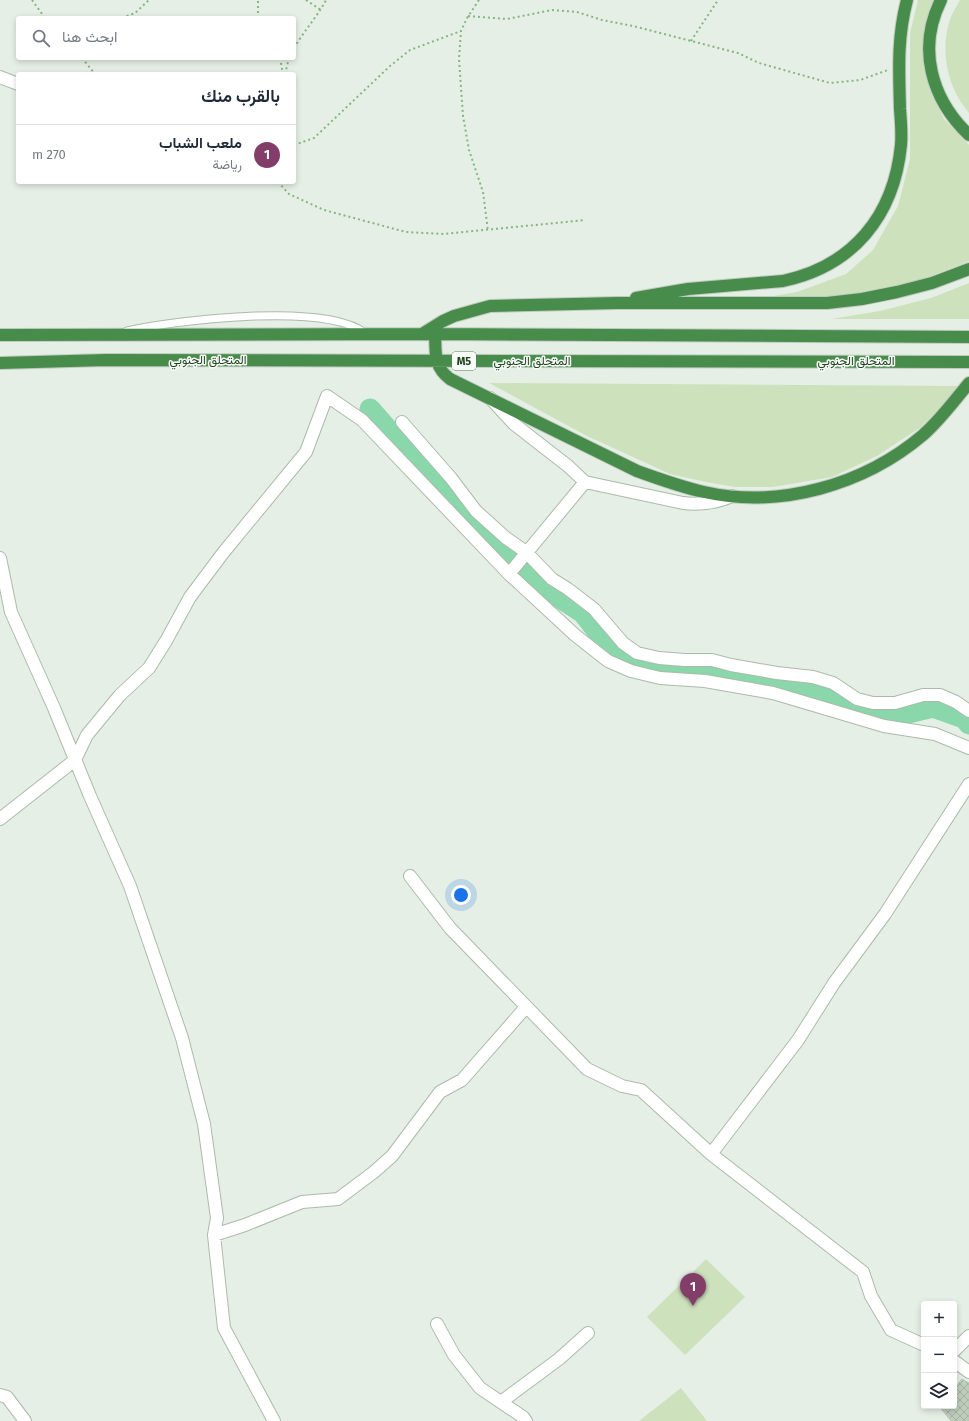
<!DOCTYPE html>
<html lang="ar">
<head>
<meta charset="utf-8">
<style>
	body { margin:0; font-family:"Fira Sans",Vazirmatn,sans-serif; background:#f2f2f3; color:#1f2937; direction:rtl }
	.controls { position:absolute; right:12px; bottom:12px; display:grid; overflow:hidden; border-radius:4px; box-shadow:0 2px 6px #0003 }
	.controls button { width:36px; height:36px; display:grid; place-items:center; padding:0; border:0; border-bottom:1px solid #e0e1e3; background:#fff; color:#1f2937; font:20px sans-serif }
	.you { position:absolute; left:461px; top:895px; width:14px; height:14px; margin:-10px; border:3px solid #fff; border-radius:50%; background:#1a73e8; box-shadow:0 0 0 6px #1a73e833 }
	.badge { display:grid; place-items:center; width:26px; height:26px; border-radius:50%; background:#823d69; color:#fff; font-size:13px; font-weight:700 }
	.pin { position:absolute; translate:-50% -33px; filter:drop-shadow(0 1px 2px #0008) }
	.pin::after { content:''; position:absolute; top:21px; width:14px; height:12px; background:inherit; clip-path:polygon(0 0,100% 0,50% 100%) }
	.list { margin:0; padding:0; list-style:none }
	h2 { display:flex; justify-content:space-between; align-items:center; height:52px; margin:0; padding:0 16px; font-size:17px }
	h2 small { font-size:13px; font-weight:400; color:#747a83 }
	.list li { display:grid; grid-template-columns:26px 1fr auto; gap:12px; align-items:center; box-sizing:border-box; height:60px; padding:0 16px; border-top:1px solid #e0e1e3 }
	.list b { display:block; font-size:15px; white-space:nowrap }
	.list p { margin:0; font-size:13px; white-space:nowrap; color:#747a83 }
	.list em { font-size:13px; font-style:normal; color:#747a83 }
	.icon { flex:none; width:22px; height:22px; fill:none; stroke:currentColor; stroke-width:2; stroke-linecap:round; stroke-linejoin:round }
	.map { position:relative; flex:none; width:969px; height:1421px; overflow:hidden; direction:ltr }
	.search { position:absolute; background:#fff; box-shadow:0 2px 6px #0003; left:16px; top:16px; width:280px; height:44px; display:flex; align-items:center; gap:10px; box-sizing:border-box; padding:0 14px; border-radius:4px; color:#747a83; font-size:15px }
	.panel { position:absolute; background:#fff; box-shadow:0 2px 6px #0003; left:16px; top:72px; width:280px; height:112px; border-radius:4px; direction:rtl }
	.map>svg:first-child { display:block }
	.park { fill:#cde1bc }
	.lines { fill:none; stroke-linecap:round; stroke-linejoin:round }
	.river { stroke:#89d7aa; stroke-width:21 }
	.building { fill:url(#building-cross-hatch); stroke:#b9c9b6 }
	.service-casing { stroke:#abbbaa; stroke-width:9 }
	.minor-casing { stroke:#abbbaa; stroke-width:14 }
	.trunk-casing { stroke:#c1cac1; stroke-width:14 }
	.path { stroke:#85b583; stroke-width:2; stroke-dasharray:2 3; stroke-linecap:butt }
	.service { stroke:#fff; stroke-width:7 }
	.minor { stroke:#fff; stroke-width:12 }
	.trunk { stroke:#488c4c; stroke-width:12 }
	.labels { text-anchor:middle; stroke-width:3; stroke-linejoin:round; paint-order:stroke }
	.shield { fill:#f7fbf6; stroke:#627a62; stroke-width:1 }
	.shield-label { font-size:11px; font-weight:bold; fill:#224322 }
	.street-label { font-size:12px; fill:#224322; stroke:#f7fbf6 }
</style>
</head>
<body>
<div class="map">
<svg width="969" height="1421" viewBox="0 0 969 1421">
	<defs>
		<pattern id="building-cross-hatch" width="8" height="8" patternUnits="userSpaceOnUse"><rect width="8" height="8" fill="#bfcdbc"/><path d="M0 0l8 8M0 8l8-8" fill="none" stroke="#a4b1a1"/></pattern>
	</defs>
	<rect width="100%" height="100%" fill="#e6efe5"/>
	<path class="park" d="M918,0h19l-14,53 7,38 14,28 25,26v116c-32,12 -68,28 -102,34 -39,7 -78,6 -117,5l47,-8 49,-18 27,-24 25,-44 12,-47v-126z
		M960,0h9v113c-21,-24 -29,-60 -20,-90 2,-8 7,-16 11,-23z
		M969,283v36h-138l49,-8 51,-13z
		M489,383l473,3 -41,41 -44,29 -45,21 -59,10h-38l-29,-5 -36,-8 -83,-38z
		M706,1259l39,38 -60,58 -38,-38z
		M681,1388l26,33h-68z"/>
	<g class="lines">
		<path class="river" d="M370,409l27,31 15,15 30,31 21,29 85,75 35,23 18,23 28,24 36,8h36l30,4 39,11 48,6 28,18 24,7 30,1 33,-8 31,11 5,6"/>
	</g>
	<path class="building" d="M962,1379l7,4v38h-18l-12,-15h15v-18z"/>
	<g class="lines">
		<defs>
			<path id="service" d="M127,331c50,-11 198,-29 238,2"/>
			<path id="minor" d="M0,77l18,7
				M490,398l24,26 54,42 17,16 98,21c18,2 33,0 49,-7
				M402,422l49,56 25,33 30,27 20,14 26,27 16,10 26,20 29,34 14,10 22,5 26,2h27l19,5 46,8 36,4 20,6 24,16 16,4h22l28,-8h17l16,7 13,9
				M0,558l11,54 43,96 36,88 40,90 52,152 22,86 13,94 -3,17 10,93 50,93
				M509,574l76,-92
				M0,819l75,-59 12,-25 33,-40 29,-27 17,-27 24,-44 33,-44 83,-101 21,-56 35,24 147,154 66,61 33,26 23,10 29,7 45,3 68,12 111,33 51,8 34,14
				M410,876l40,52 137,141 35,17 19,4 70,64 152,118 8,24 20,34 33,15
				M711,1154l87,-114 36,-57 51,-69 84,-130
				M214,1235l31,-10 57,-23 36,-3 36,-27 18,-16 48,-64 22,-12 64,-73
				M437,1324l17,31 26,33 43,29 3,4
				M954,1351l15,-15
				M954,1361l15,11
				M0,1395l7,2 18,24
				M501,1402l58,-43 29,-26"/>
			<path id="trunk" d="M941,0c-24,48 -10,99 28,135
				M636,298l52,-9 95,-8c70,-15 111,-65 118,-136 1,-12 0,-24 -1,-36 -1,-39 -3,-71 7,-109
				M422,334l21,-13 11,-5 36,-10 127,-3h210l35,-4 35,-7 35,-9 37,-14
				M435,334c1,19 -2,32 15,45l187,92c22,8 44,16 67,21 76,17 160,-7 219,-57 18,-16 31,-34 46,-52
				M0,335l435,-1 534,3
				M0,363l106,-3 863,2"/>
		</defs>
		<use href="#service" class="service-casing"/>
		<use href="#minor" class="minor-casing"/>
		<use href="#trunk" class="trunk-casing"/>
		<path class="path" d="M32,0l13,18
			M306,0l15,10
			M479,0l-12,18 -6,13 -2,28 4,57 6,34 14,42 5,39
			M468,16l39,3 45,-9 25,2 25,8 31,6 105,27 21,10 71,20 30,-3 28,-10
			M122,18l13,-5 14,-13
			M258,18v-18
			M691,41l27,-41
			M294,48c10,-17 23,-31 32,-48
			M82,58l13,16
			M280,58l3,16
			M285,74l4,-16
			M294,145l20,-7 76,-72 20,-16 51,-19
			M278,182l11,12 35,16 82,22 38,2 141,-14"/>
		<use href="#service" class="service"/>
		<use href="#minor" class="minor"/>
		<use href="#trunk" class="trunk"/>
	</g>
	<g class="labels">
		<rect class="shield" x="452" y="352" width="24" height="18" rx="3"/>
		<g class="shield-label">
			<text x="464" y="365">M5</text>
		</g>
		<g class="street-label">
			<text x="208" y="364">المتحلق الجنوبي</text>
			<text x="532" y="365">المتحلق الجنوبي</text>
			<text x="856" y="365">المتحلق الجنوبي</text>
		</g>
	</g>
</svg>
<div class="controls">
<button>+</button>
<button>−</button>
<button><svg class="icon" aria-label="layers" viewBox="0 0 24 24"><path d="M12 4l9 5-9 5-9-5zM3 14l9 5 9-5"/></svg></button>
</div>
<div class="you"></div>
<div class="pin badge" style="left:693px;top:1306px">1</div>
<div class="search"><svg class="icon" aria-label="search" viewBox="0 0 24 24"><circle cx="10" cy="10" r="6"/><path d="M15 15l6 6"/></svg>ابحث هنا</div>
<section class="panel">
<h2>بالقرب منك<small></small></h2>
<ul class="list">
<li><span class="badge">1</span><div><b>ملعب الشباب</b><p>رياضة</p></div><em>270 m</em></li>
</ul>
</section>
</div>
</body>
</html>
